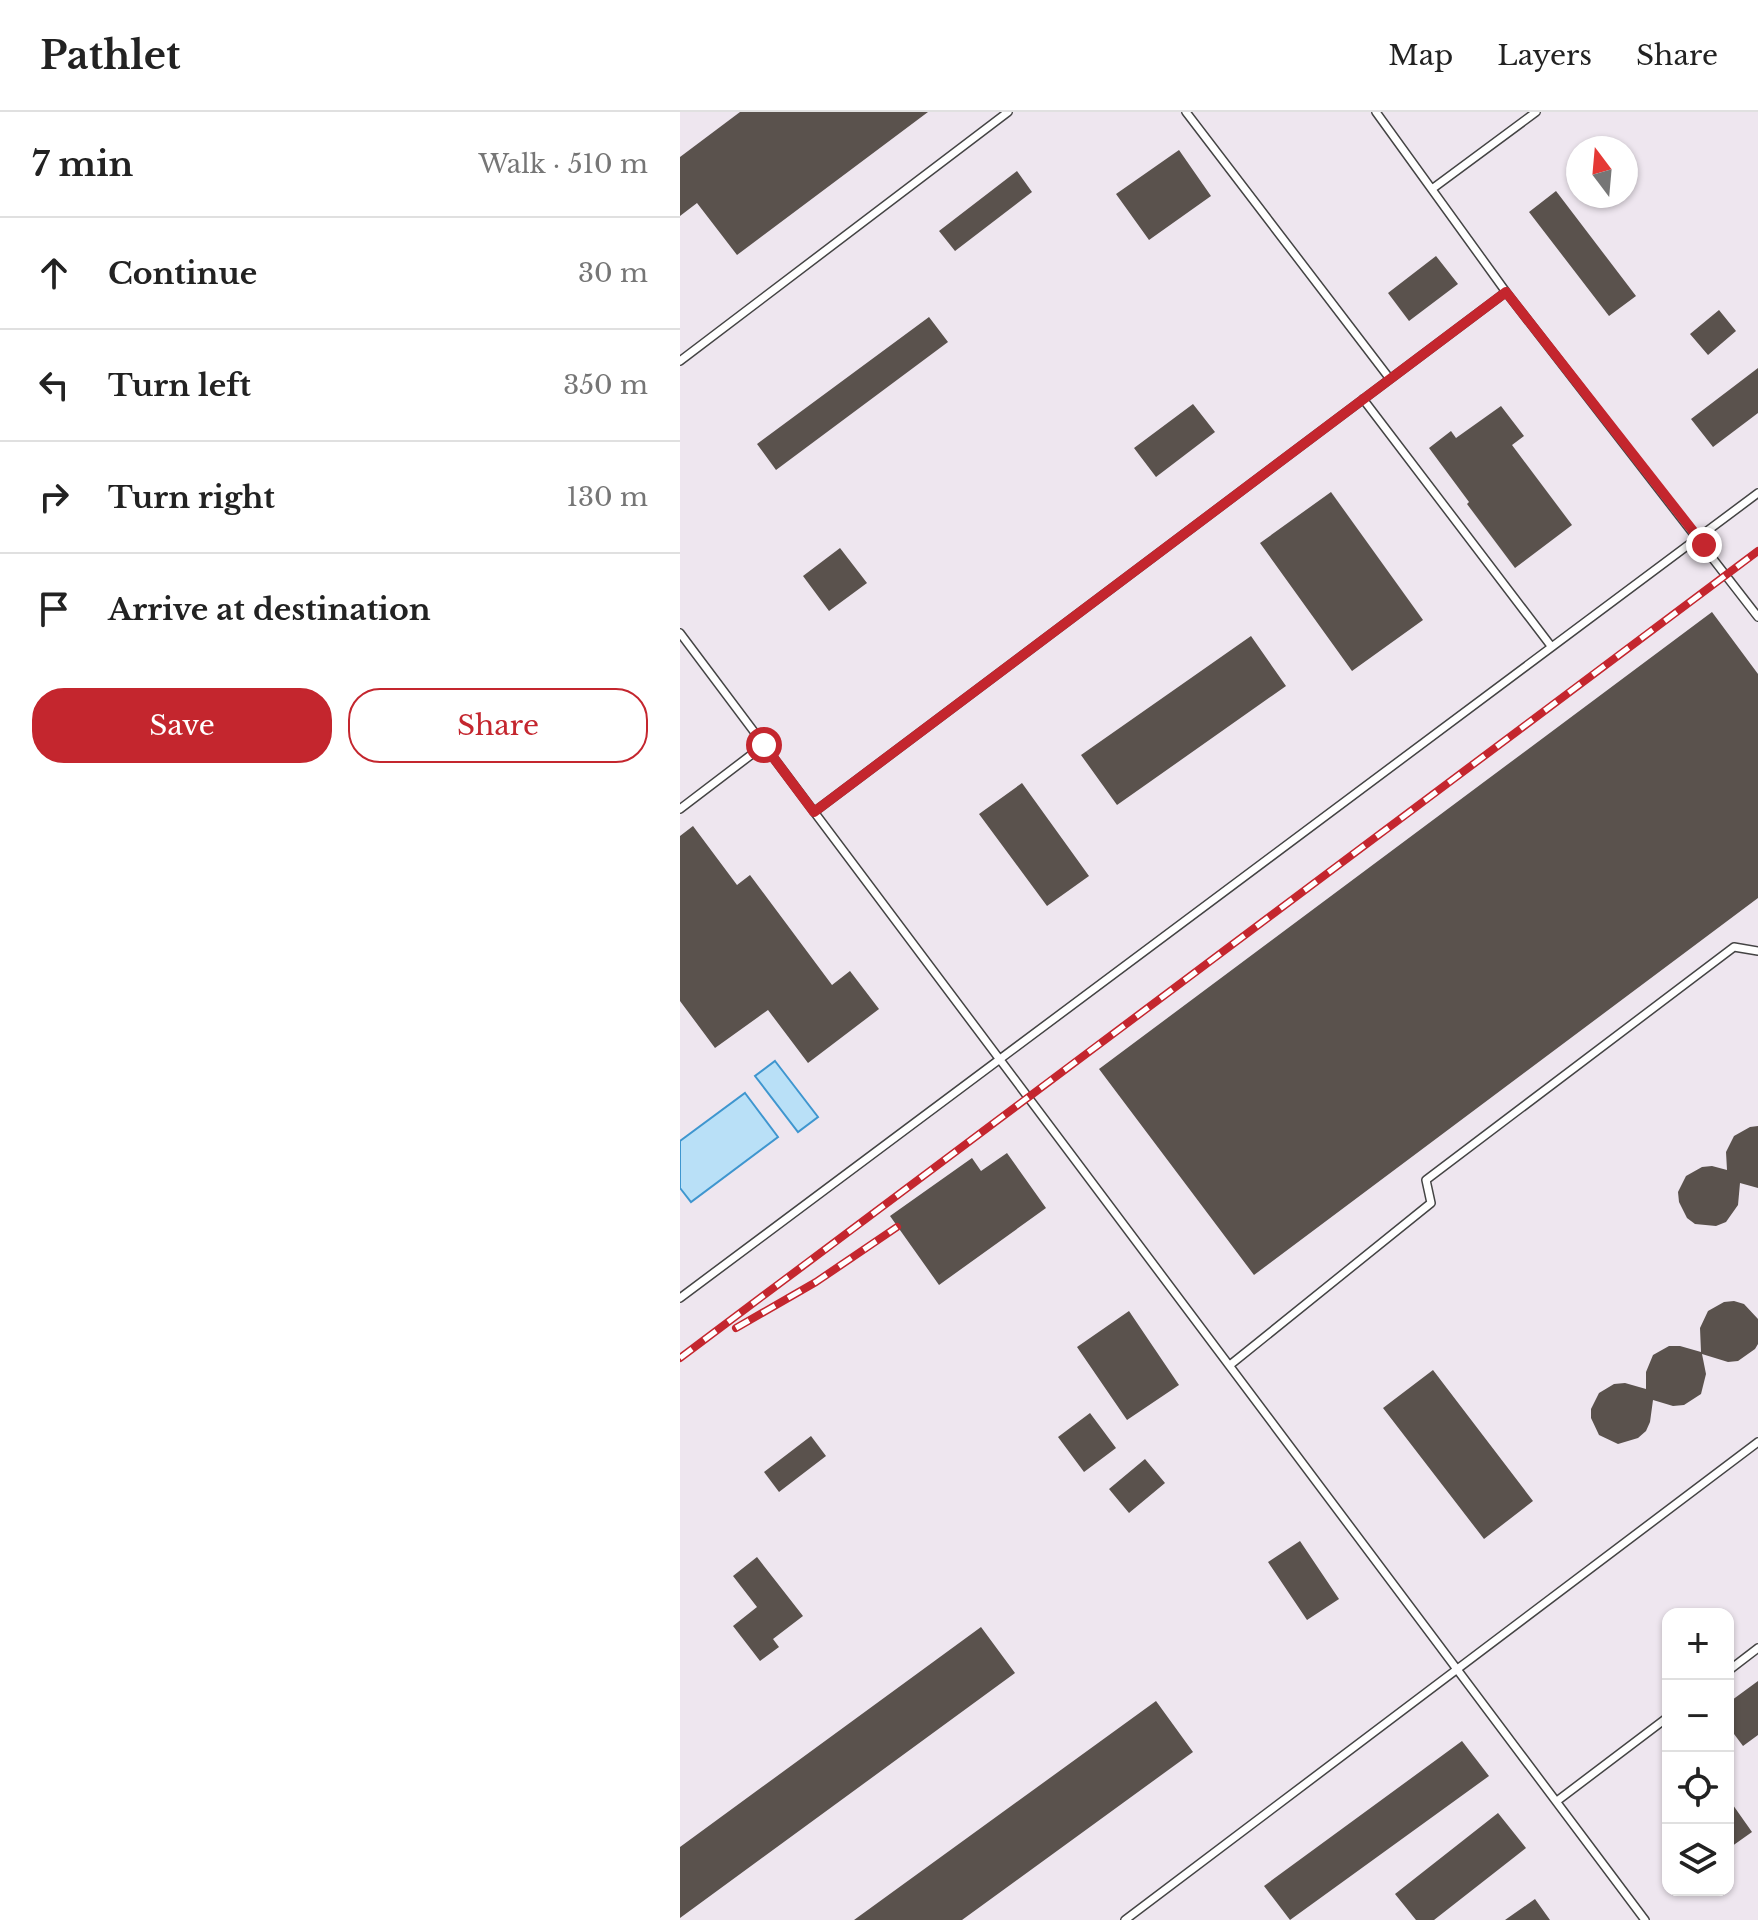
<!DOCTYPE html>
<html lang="en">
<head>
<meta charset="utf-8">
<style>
	body { margin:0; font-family:"Libre Baskerville",serif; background:#f6f6f6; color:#222 }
	.controls { position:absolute; right:24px; bottom:24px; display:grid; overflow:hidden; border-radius:16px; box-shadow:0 2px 6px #0004 }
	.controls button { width:72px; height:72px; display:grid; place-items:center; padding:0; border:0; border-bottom:2px solid #e0e0e0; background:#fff; color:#222; font:40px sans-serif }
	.compass { position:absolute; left:886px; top:24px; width:72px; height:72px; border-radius:50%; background:#fff; box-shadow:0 2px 6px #0004; rotate:344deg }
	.stop { position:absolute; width:24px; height:24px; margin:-18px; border:6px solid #c4262e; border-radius:50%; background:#fff }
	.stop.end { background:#c4262e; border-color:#fff; box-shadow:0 2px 8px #0008 }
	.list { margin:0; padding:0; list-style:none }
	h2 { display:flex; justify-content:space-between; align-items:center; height:104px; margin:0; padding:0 32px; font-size:34px }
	h2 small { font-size:26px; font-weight:400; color:#767676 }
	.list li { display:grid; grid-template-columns:52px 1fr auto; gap:24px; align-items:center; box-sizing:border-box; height:112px; padding:0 32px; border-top:2px solid #e0e0e0 }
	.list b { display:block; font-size:30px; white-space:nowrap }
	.list em { font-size:26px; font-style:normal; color:#767676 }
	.actions { display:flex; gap:16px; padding:24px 32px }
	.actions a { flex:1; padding:18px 0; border:2px solid #c4262e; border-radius:32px; text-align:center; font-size:28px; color:#c4262e }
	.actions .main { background:#c4262e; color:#fff }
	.icon { flex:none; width:44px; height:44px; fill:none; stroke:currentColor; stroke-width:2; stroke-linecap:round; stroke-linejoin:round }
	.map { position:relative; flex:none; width:1078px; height:1808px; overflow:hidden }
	header { display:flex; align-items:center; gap:48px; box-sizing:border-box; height:112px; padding:0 40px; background:#fff; border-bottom:2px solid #e0e0e0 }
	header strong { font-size:38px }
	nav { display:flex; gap:44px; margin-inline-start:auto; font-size:28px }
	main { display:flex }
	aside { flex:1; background:#fff }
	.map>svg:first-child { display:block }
	.industrial { fill:#eee6ef; fill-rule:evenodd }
	.water { fill:#b9e0f7; stroke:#3f96cf; stroke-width:2 }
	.building { fill:#5a524d }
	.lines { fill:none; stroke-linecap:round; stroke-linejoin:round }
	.service-casing { stroke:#444; stroke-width:10 }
	.service { stroke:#fff; stroke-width:7 }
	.rail-casing { stroke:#c4262e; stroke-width:8 }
	.rail { stroke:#fff; stroke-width:5; stroke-dasharray:15; stroke-linecap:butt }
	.route { stroke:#c4262e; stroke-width:10 }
</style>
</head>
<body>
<header>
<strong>Pathlet</strong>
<nav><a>Map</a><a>Layers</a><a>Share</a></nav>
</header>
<main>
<aside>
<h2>7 min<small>Walk · 510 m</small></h2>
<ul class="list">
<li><svg class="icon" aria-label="ahead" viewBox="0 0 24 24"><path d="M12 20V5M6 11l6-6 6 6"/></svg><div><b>Continue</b></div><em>30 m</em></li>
<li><svg class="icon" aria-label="left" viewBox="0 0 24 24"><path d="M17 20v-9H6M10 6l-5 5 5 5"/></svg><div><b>Turn left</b></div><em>350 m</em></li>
<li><svg class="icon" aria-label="right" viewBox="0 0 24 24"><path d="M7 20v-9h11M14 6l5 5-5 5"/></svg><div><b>Turn right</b></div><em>130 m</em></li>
<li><svg class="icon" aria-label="arrive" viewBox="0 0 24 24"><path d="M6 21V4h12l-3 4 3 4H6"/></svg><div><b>Arrive at destination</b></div></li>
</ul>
<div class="actions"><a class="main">Save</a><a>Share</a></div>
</aside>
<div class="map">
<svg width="1078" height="1808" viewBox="0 0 1078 1808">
	<rect width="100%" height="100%" fill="#fffdf5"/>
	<path class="industrial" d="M0,0h1078v1808h-1078zM898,36h48v48h-48zM988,1502h60v276h-60z"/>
	<path class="water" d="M95,949l43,56 -20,15 -43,-56z
		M65,981l33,44 -87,65 -11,-14v-47z"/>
	<path class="building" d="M60,0h188l-191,143 -40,-52 -17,13v-59z
		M499,38l32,46 -62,44 -33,-46z
		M337,59l15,21 -77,59 -16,-20z
		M876,79l80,105 -27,20 -80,-104z
		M756,144l22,28 -49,37 -21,-28z
		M1039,198l17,21 -28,24 -18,-21z
		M249,205l19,25 -172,128 -19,-26z
		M1078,256v45l-45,34 -22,-28z
		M513,292l22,28 -59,45 -22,-29z
		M821,294l23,30 -12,9 60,80 -57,43 -48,-64 2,-2 -40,-54 22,-17 5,7z
		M651,380l92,128 -71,51 -92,-128z
		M160,436l27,35 -38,28 -26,-35z
		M1032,500l46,62v224l-504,377 -155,-206z
		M571,524l35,50 -169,119 -36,-50z
		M342,671l67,93 -42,30 -68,-92z
		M13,714l44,59 13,-10 82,110 18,-14 29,38 -71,54 -40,-53 -53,38 -35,-47v-165z
		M1078,1014v62l-18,-5 -2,22 -12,17 -10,4 -21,-2 -8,-6 -8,-16 -1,-10 8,-16 16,-9 10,-1 15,4 -1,-18 8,-16 16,-9z
		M327,1041l39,55 -107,77 -49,-69 82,-58 9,13z
		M1054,1189l10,3 14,15v25l-3,5 -17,12 -10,1 -26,-8 4,20 -5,20 -17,11 -11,1 -20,-6 -3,22 -4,9 -8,7 -20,6 -19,-9 -8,-17v-9l8,-16 15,-9 11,-1 21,6v-17l7,-17 16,-9h11l21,6 -1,-24 8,-17 16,-9z
		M449,1199l50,74 -52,35 -50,-73z
		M753,1258l100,131 -49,38 -101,-131z
		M410,1301l26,35 -32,24 -26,-35z
		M131,1324l15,20 -47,36 -15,-20z
		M465,1347l20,24 -36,30 -20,-24z
		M620,1429l39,58 -32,21 -39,-58z
		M77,1445l46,59 -30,23 6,8 -19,14 -27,-35 24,-19 -24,-31z
		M301,1515l34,46 -335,245v-71z
		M1078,1569v54l-15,11 -15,-20v-23z
		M476,1589l37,51 -231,168h-108z
		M782,1629l27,35 -199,144 -26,-34z
		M1048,1686l24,34 -24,17z
		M818,1701l28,35 -92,72h-18l-21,-26z
		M855,1787l15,21h-45z"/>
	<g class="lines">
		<defs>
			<path id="service" d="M506,0l204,267
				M696,0l130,180 252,325
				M752,77l104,-77
				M0,249l328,-249
				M683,287l188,247
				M0,521l965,1287
				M0,697l84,-64
				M134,700l692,-520
				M0,1186l1078,-805
				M550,1253l201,-162 -5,-23 308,-233 24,4
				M1048,1559l30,-23
				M877,1689l111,-84
				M445,1808l633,-478"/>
		</defs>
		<use href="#service" class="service-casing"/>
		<use href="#service" class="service"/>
		<defs>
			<path id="rail" d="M56,1216l80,-46 81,-55
				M0,1246l1078,-807"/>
		</defs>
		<use href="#rail" class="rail-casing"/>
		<use href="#rail" class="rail"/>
	</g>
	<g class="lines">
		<path class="route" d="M84,633l50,67 692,-520 198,253"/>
	</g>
</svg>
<div class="controls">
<button>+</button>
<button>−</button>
<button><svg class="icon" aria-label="locate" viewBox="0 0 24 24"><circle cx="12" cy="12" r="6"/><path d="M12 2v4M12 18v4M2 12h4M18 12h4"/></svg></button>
<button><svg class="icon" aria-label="layers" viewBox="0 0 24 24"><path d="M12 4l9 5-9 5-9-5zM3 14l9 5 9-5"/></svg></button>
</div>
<svg class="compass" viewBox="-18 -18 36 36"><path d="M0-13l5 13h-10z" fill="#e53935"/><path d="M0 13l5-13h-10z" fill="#767676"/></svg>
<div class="stop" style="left:84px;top:633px"></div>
<div class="stop end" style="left:1024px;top:433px"></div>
</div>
</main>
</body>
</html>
